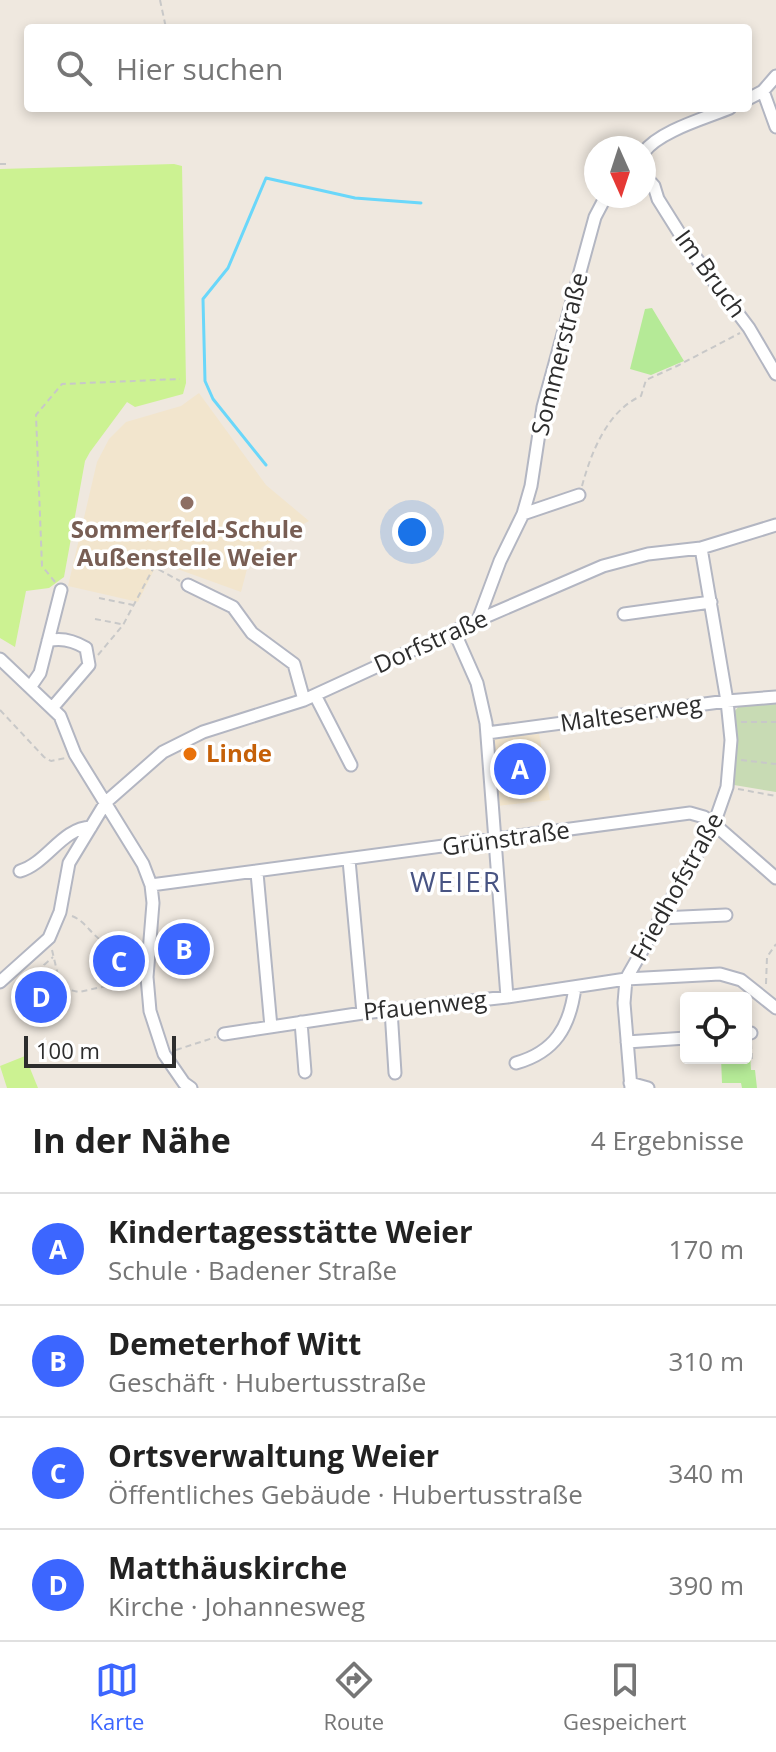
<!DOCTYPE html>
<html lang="de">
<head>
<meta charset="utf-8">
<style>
	body { margin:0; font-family:"Open Sans",sans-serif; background:#f2f2f2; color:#222 }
	.controls { position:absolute; right:24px; bottom:24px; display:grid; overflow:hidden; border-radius:8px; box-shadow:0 4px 12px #0003 }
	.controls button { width:72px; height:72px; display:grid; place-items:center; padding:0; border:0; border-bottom:2px solid #e0e0e0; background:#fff; color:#222; font:40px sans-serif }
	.compass { position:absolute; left:584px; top:136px; width:72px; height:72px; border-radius:50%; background:#fff; box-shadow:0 4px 12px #0003; rotate:177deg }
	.scale { position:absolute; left:24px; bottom:20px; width:152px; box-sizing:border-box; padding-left:8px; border:4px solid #2d2d2d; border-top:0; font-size:22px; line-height:28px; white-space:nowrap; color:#2d2d2d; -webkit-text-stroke:6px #fff; paint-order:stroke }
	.you { position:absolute; left:412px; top:532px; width:28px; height:28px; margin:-20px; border:6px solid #fff; border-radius:50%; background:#1a73e8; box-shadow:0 0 0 12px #1a73e833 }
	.badge { display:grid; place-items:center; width:52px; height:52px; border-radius:50%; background:#3c66ff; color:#fff; font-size:26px; font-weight:700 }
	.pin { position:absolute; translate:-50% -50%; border:4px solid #fff; box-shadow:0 2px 8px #0006 }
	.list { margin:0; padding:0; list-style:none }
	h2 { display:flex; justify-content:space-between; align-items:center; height:104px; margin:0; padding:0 32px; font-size:34px }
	h2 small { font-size:26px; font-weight:400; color:#767676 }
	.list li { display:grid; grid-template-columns:52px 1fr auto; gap:24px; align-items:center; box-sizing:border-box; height:112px; padding:0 32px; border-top:2px solid #e0e0e0 }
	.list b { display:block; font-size:30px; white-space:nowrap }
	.list p { margin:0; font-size:26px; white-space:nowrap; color:#767676 }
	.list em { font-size:26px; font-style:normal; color:#767676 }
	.icon { flex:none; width:44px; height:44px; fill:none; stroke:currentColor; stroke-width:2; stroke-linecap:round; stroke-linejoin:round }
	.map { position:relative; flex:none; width:776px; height:1088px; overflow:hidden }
	.search { position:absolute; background:#fff; box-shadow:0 4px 12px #0003; left:24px; right:24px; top:24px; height:88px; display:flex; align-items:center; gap:20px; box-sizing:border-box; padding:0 28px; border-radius:8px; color:#767676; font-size:30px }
	.sheet { height:552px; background:#fff }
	nav { display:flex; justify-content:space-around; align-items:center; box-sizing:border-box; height:112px; border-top:2px solid #e0e0e0; background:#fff; font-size:22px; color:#767676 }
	nav a { display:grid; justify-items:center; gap:4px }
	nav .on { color:#3c66ff }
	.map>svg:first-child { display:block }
	.education { fill:#f2e5cd }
	.green { fill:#b5ea97 }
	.cemetery { fill:#c8dbb4 }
	.pitch { fill:#ccf292 }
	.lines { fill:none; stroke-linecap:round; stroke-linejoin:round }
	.stream { stroke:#6ad7fa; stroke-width:3 }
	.minor-casing { stroke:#b3b6c2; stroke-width:15 }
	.path { stroke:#c8c8c8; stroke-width:2; stroke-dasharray:6 4; stroke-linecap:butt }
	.minor { stroke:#fff; stroke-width:11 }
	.education-dot { fill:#8d6e63; stroke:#fff; stroke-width:3 }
	.food-dot { fill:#e8710a; stroke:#fff; stroke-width:3 }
	.labels { text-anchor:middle; stroke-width:7; stroke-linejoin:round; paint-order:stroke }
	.street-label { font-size:24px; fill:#2d2d2d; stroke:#fff }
	.education-label { font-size:24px; font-weight:bold; fill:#785e54; stroke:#fff }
	.food-label { font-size:24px; font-weight:bold; fill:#c56008; stroke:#fff; text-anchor:start }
	.quarter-label { font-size:28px; letter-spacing:2px; fill:#485483; stroke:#fff }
</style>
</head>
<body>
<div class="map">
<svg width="776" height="1088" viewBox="0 0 776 1088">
	<rect width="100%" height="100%" fill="#efe8df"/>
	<path class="education" d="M199,393l67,92 43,36 -47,26 -15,22 -6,23 -83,-30 -20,40 -70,-16 29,-124 12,-23 17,-17 55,-16z
		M539,733l11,67 -53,6 -5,-67z"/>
	<path class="green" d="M652,308l32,53 -33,14 -21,-6 15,-60z
		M746,1036h3l2,34h4l2,18h-15l-1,-5h-19l-1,-25h25z"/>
	<path class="cemetery" d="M776,704v88l-42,-7 3,-46 -3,-27 5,-6z"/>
	<path class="pitch" d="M174,164l8,2 4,217 -3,11 -48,13 -8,-5 -37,50 -5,9 -21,116 -15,11 -23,3 -11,56 -15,-9v-469z
		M25,1056l13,32h-31l-7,-22z"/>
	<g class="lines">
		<path class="stream" d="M266,465l-53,-66 -8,-18 -2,-82 25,-31 38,-90 89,20 66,5"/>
		<defs>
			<path id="minor" d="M763,91l13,36
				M748,99l15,-8 13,-15
				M644,152c15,-21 62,-34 86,-44
				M644,175l10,11 4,13 32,51 59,78 27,46
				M523,514l56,-19
				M188,585l45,22 19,26 42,31 10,36
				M624,614l87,-12
				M478,620l22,-59 23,-47 8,-28 12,-79 52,-190 11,-21
				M454,631l23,52 9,40 21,274
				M48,641c14,-4 26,0 38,7l3,17 -36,42
				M0,659l60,57 15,38 68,110 8,21 2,18 -6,74 3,34 14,43 20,29 7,5
				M31,686l9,-13 21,-83
				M315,695l36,70
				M487,733l240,-32 49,-4
				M349,860l14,153
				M20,871c27,-8 42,-43 71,-44
				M257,873l14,154
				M151,885l539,-72 14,4 10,7 62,54
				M661,918l65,-3
				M0,982l49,-44 11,-26 9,-49 37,-61 57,-50 40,-20 101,-32 174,-80 125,-54 45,-12 53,-6 75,-23
				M391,1010l4,63
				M301,1022l4,50
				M224,1034l139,-21 144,-16 119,-18 94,-5 21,6 35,28
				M746,1034l5,-1
				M627,1042l59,-4
				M516,1063c39,-11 54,-36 59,-76
				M630,1083l18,5
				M631,1088l-7,-85 2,-24 88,-155 13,-37 4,-47 -4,-39 -26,-153"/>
		</defs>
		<use href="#minor" class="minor-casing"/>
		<path class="path" d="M160,0l6,28
			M192,108h1
			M0,164h9
			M582,486c9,-33 25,-75 59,-90l5,-16 31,-14 63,-33
			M55,582l-13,-16 -6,-151 26,-31 118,-5
			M99,598l34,7
			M95,619l26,5
			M98,655l25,-30 31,-58 26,14
			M0,710l44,47 7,4 14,-3
			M741,722h35
			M741,760l35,4
			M738,789l38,7
			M72,916c13,5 18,17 30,25
			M120,946l19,1
			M52,950l9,38 18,4 59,-13
			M43,975l1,-10 9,-8
			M766,984l1,-27 9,-13
			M750,1021v-21
			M751,1043l1,17
			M176,1050l40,-13"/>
		<use href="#minor" class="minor"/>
	</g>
	<circle class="education-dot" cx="187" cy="503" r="8"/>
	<circle class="food-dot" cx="190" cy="754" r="8"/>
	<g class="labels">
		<g class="street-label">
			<text transform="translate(710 274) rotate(54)" y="8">Im Bruch</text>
			<text transform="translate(560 354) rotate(-76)" y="8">Sommerstraße</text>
			<text transform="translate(431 642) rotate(-24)" y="8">Dorfstraße</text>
			<text transform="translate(631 714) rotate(-8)" y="8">Malteserweg</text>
			<text transform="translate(506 839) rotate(-8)" y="8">Grünstraße</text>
			<text transform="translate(677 887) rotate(-61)" y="8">Friedhofstraße</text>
			<text transform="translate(425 1006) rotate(-6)" y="8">Pfauenweg</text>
		</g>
		<g class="education-label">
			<text x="187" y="538">Sommerfeld-Schule<tspan x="187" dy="28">Außenstelle Weier</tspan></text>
		</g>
		<g class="food-label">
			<text x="206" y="762">Linde</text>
		</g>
		<g class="quarter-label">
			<text x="456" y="892">WEIER</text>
		</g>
	</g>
</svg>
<div class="controls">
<button><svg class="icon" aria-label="locate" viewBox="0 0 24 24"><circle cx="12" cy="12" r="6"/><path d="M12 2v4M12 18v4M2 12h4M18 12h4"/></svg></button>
</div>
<svg class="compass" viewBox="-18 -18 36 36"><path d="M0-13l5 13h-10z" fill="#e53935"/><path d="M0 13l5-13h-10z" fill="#767676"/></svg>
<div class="scale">100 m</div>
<div class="you"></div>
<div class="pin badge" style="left:520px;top:769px">A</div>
<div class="pin badge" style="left:184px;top:949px">B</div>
<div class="pin badge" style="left:119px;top:961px">C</div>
<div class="pin badge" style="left:41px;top:997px">D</div>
<div class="search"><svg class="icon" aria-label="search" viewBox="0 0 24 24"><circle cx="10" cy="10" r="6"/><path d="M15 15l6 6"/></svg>Hier suchen</div>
</div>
<section class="sheet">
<h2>In der Nähe<small>4 Ergebnisse</small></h2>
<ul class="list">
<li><span class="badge">A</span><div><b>Kindertagesstätte Weier</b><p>Schule · Badener Straße</p></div><em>170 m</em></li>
<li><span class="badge">B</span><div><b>Demeterhof Witt</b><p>Geschäft · Hubertusstraße</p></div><em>310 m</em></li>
<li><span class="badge">C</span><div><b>Ortsverwaltung Weier</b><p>Öffentliches Gebäude · Hubertusstraße</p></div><em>340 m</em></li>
<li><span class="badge">D</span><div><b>Matthäuskirche</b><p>Kirche · Johannesweg</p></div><em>390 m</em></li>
</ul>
</section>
<nav>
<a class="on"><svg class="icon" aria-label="map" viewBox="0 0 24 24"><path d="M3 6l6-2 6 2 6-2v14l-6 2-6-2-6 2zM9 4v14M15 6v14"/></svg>Karte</a>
<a><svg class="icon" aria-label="directions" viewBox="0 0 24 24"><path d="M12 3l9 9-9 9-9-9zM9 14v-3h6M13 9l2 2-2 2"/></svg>Route</a>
<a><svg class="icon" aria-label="saved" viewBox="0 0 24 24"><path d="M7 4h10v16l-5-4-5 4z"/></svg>Gespeichert</a>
</nav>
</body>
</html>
